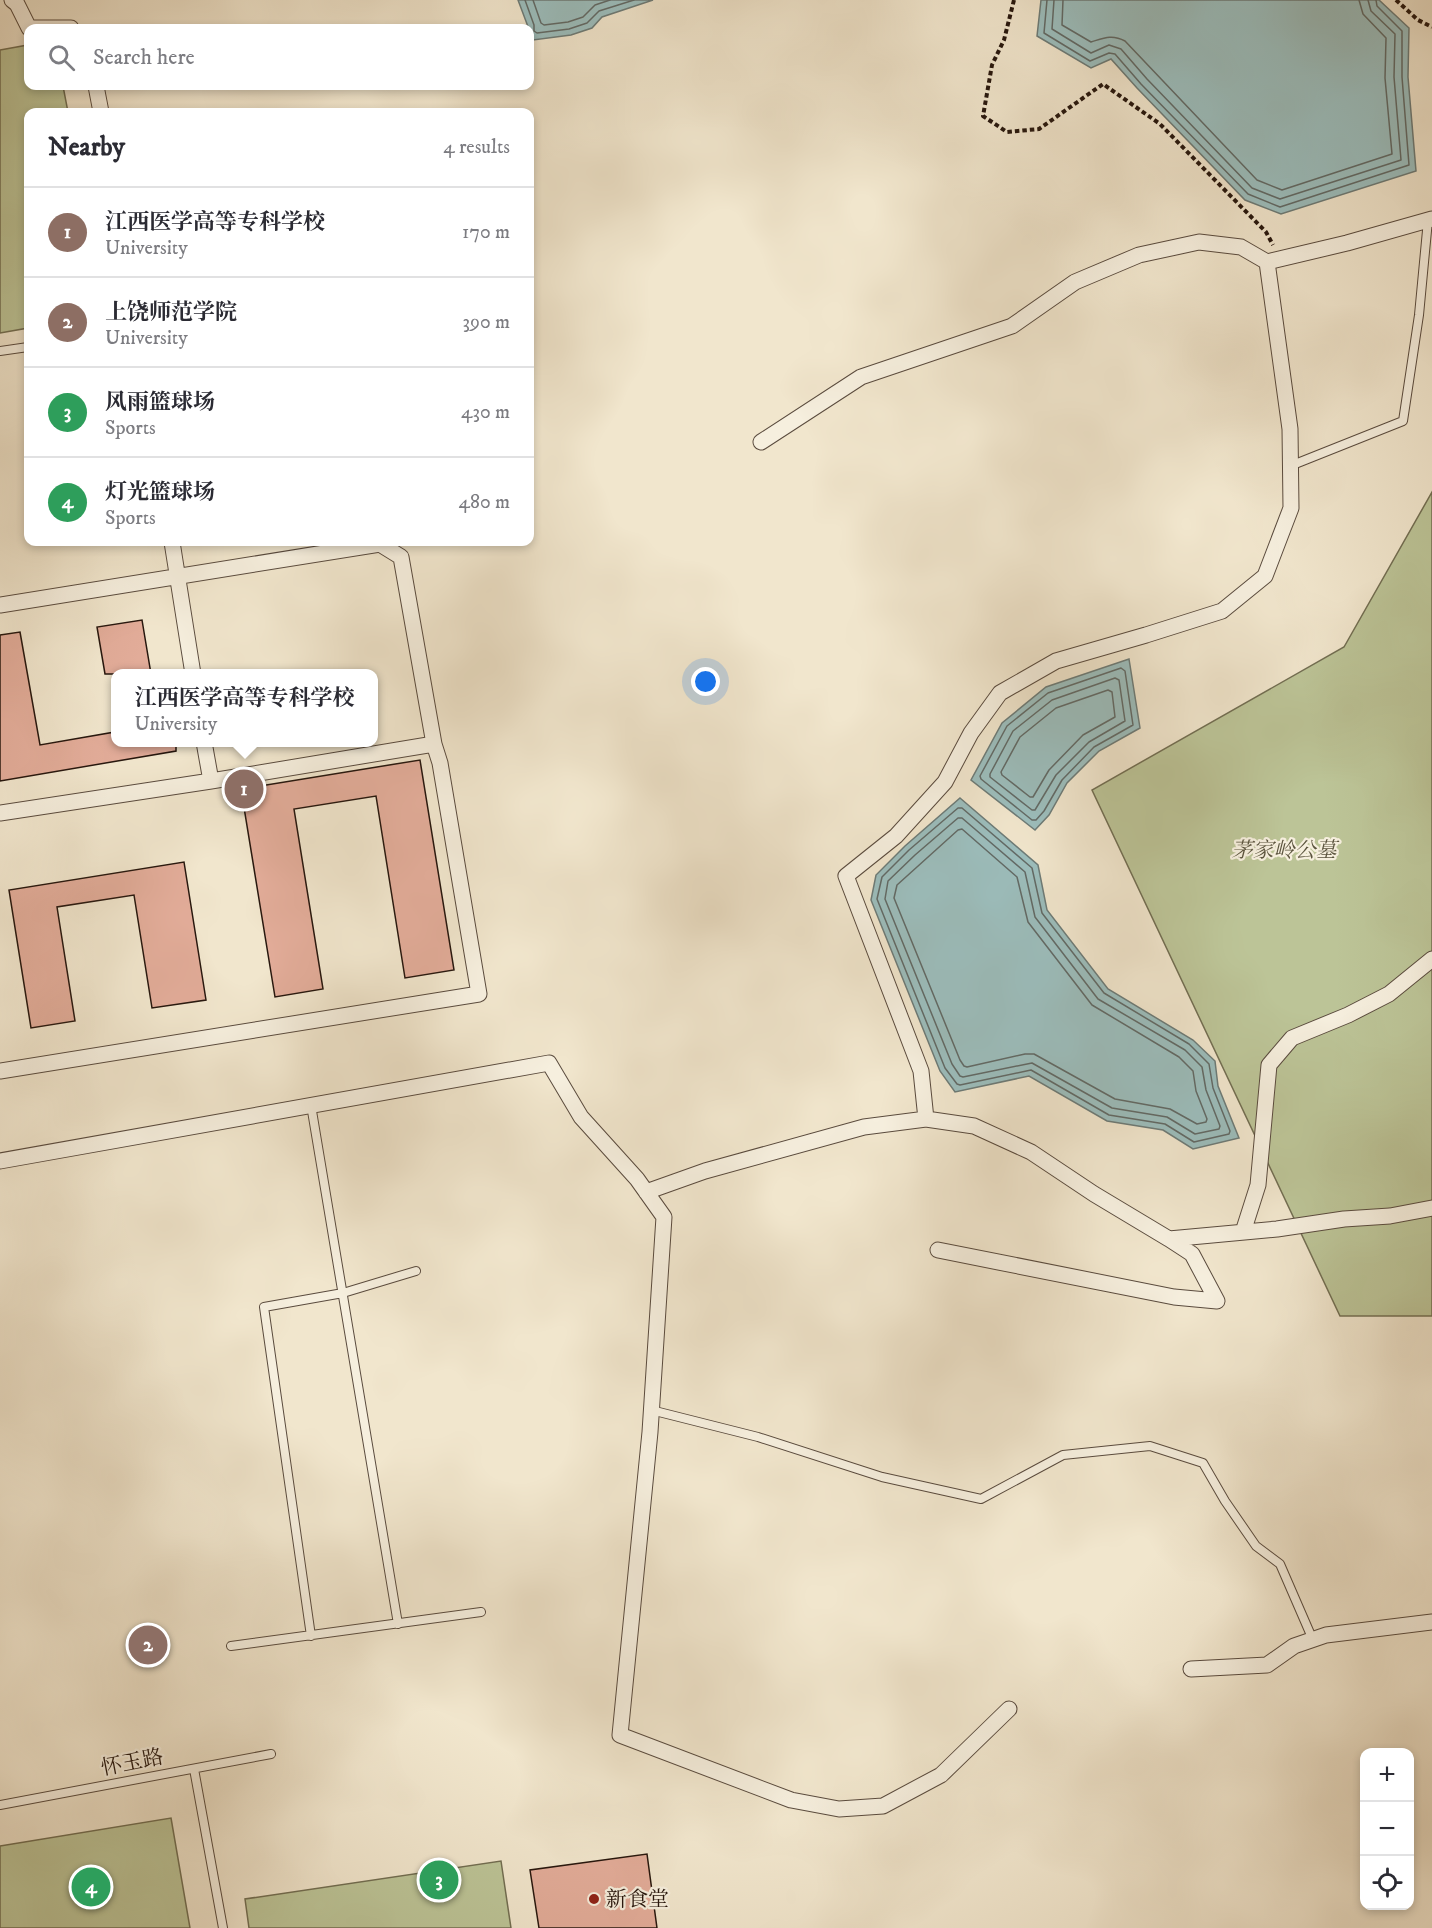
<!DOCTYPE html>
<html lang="en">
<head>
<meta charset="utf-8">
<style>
	body { margin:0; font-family:"IM FELL DW Pica","Noto Serif SC",serif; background:#f7f7f7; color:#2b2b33 }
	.controls { position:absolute; right:18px; bottom:18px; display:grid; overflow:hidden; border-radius:12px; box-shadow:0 3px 9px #0003 }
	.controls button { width:54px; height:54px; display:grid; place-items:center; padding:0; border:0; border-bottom:2px solid #e1e1e2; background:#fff; color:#2b2b33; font:30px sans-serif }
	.you { position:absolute; left:706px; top:682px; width:21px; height:21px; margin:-15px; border:4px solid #fff; border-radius:50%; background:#1a73e8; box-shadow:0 0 0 9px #1a73e833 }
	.badge { display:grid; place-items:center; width:39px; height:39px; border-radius:50%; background:#111827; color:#fff; font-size:20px; font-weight:700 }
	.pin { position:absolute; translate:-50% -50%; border:3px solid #fff; box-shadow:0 2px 6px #0006 }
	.popup { position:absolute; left:111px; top:669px; width:267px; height:78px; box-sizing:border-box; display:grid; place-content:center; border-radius:12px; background:#fff; filter:drop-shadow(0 2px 4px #0005); font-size:20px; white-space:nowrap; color:#7c7c81 }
	.popup b { font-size:22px; color:#2b2b33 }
	.popup::after { content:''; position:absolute; left:50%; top:100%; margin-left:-12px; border:12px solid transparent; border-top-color:#fff }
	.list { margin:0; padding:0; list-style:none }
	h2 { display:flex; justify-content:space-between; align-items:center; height:78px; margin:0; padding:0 24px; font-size:26px }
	h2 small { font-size:20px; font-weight:400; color:#7c7c81 }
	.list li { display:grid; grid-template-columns:39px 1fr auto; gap:18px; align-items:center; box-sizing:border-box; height:90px; padding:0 24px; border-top:2px solid #e1e1e2 }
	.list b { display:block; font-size:22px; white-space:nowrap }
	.list p { margin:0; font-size:20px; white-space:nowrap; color:#7c7c81 }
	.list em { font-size:20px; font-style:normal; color:#7c7c81 }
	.icon { flex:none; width:33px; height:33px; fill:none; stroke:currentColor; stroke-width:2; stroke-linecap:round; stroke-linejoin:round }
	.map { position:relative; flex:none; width:1432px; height:1928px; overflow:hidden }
	.search { position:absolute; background:#fff; box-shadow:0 3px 9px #0003; left:24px; top:24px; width:510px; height:66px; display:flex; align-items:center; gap:15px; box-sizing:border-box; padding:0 21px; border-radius:12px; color:#7c7c81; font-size:22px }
	.panel { position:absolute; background:#fff; box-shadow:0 3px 9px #0003; left:24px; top:108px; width:510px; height:438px; border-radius:12px }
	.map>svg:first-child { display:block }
	.green { fill:#bcc497; stroke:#726e52; stroke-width:1.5 }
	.water { fill:#9cbebd; stroke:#6d7b77; stroke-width:1.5 }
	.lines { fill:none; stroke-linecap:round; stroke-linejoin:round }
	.shore { stroke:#626a66; stroke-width:1.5 }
	.building { fill:#e2ac99; stroke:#27170e; stroke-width:1.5 }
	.lane-casing { stroke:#5a4b3e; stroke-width:10 }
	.street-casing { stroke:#5a4b3e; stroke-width:17 }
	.path { stroke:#27170e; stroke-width:4; stroke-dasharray:4.5 3; stroke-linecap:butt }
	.lane { stroke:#f6efde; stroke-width:8 }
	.street { stroke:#f6efde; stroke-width:15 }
	.poi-dot { fill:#8f2418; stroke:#f6efde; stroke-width:2 }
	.labels { text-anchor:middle; stroke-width:4.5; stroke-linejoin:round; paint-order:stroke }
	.park-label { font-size:21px; font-style:italic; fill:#5b543e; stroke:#f6efde }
	.street-label { font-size:21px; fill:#27170e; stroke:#f6efde }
	.poi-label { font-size:21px; fill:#27170e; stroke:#f6efde; text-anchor:start }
</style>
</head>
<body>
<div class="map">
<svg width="1432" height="1928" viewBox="0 0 1432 1928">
	<rect width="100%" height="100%" fill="#f1e6cd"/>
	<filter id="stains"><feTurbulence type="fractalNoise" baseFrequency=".00333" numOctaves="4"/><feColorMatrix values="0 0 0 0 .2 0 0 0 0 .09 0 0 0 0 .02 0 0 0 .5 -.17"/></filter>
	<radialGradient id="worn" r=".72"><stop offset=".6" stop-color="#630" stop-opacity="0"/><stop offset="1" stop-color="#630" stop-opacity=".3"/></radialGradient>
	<path class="green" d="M28,45v41h35l5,26h-40v216l-28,5v-283z
		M1432,492v824h-92l-248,-526 252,-143z
		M171,1818l19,110h-190v-82z
		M501,1861l10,67h-262l-4,-29z"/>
	<path class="water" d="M518,0h135l-51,17 -10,11 -21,7 -38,5z
		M1041,0h338l30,28 -1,49 8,94 -135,43 -36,-14 -108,-112 -26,-29 -20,9 -54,-32z
		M1129,659l11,69 -41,23 -32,32 -18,32 -14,15 -64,-50 31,-57 44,-36z
		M960,798l78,67 9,45 61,79 85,51 22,21 3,25 21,52 -46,11 -30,-19 -56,-9 -78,-45 -74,16 -15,-21 -69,-171 5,-25 29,-29z"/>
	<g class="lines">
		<path class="shore" d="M525,0l9,25v6l3,2 32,-4 18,-6 12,-12 35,-11
			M533,0l8,23 3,2 24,-3 15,-5 12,-12 15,-5
			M1047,0l-3,33 46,28 19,-8 6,1 26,30 107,110 32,13 129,-42 -7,-88v-46l-25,-25 -1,-6
			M1054,0l-2,29 39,24 18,-8 12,4 26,30 105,109 28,11 121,-39 -7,-83 1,-43 -24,-23 -3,-11
			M1063,0l-1,25 29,17c13,-4 21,-8 34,-1l132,139 25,10 110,-36 -7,-76 1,-40 -23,-24 -4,-14
			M1121,668l4,3 8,54 -39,22 -32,33 -18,31 -8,9h-4l-51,-41 -1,-3 27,-50 41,-33z
			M1115,678l4,2 6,41 -36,21 -33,33 -21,35h-3l-42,-33v-3l23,-43 39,-31z
			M1108,690l4,2 3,25 -32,18 -34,35 -16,27h-3l-28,-22 -1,-3 19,-35 36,-29z
			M958,808h4l70,60 10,45 62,80 85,51 20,20 4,24 17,43 -1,3 -35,8 -29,-18 -56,-9 -78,-45 -71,15 -3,-1 -12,-16 -68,-169 5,-22 27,-27z
			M958,818h4l63,54 10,45 63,82 87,51 17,17 4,23 14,36 -1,3 -24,5 -28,-17 -55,-9 -80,-45 -69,14 -3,-1 -8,-12 -67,-165 3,-18 27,-26z
			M962,829l55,48 11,45 64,83 87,52 14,14 3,20 11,28 -1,3 -9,2 -27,-15 -55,-10 -81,-45h-9l-58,13 -3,-1 -4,-6 -66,-162 3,-13 61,-55z"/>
	</g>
	<path class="building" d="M142,620l9,54h-46l-8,-47z
		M20,632l20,113 75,-13v10h61v9l-176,30v-146z
		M420,760l34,210 -49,8 -29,-182 -82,13 29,180 -48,8 -34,-208z
		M184,862l22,138 -54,8 -18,-113 -77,12 18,114 -44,7 -22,-138z
		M647,1854l10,74h-118l-9,-58z"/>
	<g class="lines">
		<defs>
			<path id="lane" d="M0,351l28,-4
				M1290,466l113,-45 16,-106 9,-95
				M311,1105l87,519
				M651,1410l107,27 124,40 99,22 82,-44 87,-9 53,17 22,38 31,45 24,18 33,76
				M311,1636l-47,-329 79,-14 73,-22
				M231,1646l250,-34
				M194,1769l29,159
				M0,1805l271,-51"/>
			<path id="street" d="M12,0l5,4 12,24h42
				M96,86l5,26
				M761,442l100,-65 151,-51 63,-44 64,-27 60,-13 42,5 26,15
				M172,542l21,132
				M0,605l380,-61 21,13 33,187 6,19 39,231 -479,77
				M204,742l7,39
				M0,813l211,-32 223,-37
				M926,1119l-5,-48 -75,-195 50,-40 49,-54 26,-49 29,-40 56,-32 90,-26 76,-24 43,-35 26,-68 -1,-79 -23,-167 80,-19 85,-24
				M0,1161l549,-98 32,54 56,62 27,38 -14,215 -30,303 171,65 48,9 44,-3 58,-31 68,-66
				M646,1192l59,-21 159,-44 62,-8 48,7 57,26 63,42 75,45 108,-10 67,-10 46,-3 42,-8
				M1243,1232l15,-47 11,-120 23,-27 56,-23 41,-21 43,-35
				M938,1250l236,47 43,4 -25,-47 -23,-15
				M1191,1669l76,-4 27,-19 32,-11 106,-13"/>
		</defs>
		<use href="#lane" class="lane-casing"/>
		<use href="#street" class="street-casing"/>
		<path class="path" d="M1014,0l-10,40 -12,25 -9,51 24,16 32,-3 64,-45 57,40 106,108 7,13
			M1396,0l22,20 14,7"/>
		<use href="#lane" class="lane"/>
		<use href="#street" class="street"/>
	</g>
	<circle class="poi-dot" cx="594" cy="1899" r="6"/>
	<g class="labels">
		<g class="park-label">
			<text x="1284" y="857">茅家岭公墓</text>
		</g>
		<g class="street-label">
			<text transform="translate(132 1762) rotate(-11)" y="7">怀玉路</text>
		</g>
		<g class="poi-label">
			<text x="606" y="1906">新食堂</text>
		</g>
	</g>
	<rect width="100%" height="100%" filter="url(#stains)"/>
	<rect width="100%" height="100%" fill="url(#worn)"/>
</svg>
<div class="controls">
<button>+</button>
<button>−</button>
<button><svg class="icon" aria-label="locate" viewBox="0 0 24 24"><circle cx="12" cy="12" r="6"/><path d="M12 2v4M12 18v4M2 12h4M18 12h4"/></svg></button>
</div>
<div class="you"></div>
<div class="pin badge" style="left:244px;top:789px;background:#8d6e63">1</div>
<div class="popup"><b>江西医学高等专科学校</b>University</div>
<div class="pin badge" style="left:148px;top:1645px;background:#8d6e63">2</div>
<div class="pin badge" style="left:439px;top:1880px;background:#2e9e5b">3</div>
<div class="pin badge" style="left:91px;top:1887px;background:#2e9e5b">4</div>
<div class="search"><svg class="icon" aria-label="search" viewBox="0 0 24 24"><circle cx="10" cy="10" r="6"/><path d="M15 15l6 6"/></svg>Search here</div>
<section class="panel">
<h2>Nearby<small>4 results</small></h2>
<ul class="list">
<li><span class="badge" style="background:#8d6e63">1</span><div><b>江西医学高等专科学校</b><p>University</p></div><em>170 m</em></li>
<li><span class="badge" style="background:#8d6e63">2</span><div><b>上饶师范学院</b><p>University</p></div><em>390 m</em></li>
<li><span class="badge" style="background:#2e9e5b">3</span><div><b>风雨篮球场</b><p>Sports</p></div><em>430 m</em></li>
<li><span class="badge" style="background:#2e9e5b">4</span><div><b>灯光篮球场</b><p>Sports</p></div><em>480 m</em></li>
</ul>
</section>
</div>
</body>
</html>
